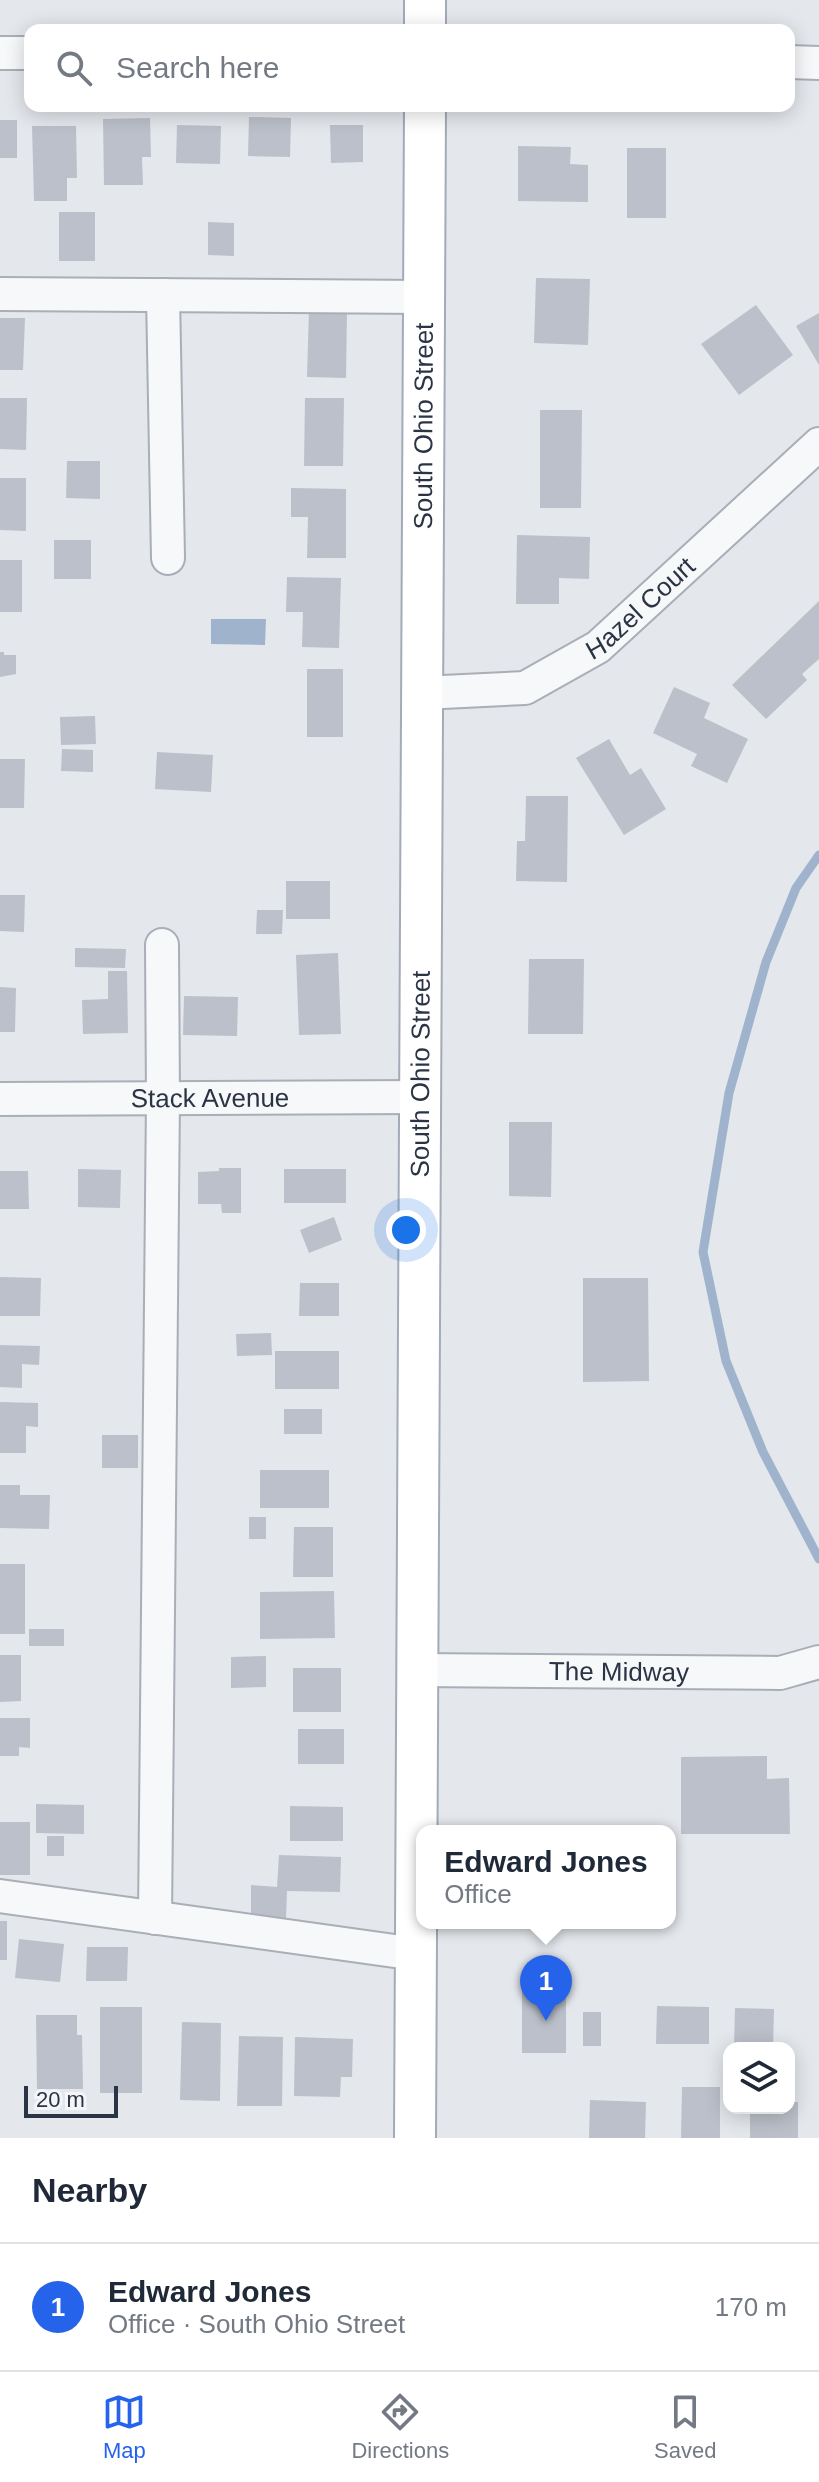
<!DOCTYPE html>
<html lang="en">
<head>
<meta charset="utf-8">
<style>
	body { margin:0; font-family:Helvetica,sans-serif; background:#f2f2f3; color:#1f2937 }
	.controls { position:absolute; right:24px; bottom:24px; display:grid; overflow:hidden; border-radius:16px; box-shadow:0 4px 20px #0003 }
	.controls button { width:72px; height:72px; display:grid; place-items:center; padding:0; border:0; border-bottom:2px solid #e0e1e3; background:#fff; color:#1f2937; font:40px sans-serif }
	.scale { position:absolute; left:24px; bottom:20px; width:94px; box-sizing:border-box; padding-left:8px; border:4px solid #2b3445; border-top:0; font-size:22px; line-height:28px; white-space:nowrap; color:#2b3445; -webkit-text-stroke:6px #f4f6f9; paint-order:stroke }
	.you { position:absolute; left:406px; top:1230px; width:28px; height:28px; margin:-20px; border:6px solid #fff; border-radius:50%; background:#1a73e8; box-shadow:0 0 0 12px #1a73e833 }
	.badge { display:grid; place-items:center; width:52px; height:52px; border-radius:50%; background:#2563eb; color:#fff; font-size:26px; font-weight:700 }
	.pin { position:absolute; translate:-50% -66px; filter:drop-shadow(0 2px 4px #0008) }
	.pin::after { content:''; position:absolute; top:42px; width:28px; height:24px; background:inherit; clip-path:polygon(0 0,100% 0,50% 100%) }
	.popup { position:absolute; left:416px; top:1825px; width:260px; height:104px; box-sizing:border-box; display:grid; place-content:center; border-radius:16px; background:#fff; filter:drop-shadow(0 2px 6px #0005); font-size:26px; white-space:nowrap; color:#747a83 }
	.popup b { font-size:30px; color:#1f2937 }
	.popup::after { content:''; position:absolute; left:50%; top:100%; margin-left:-16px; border:16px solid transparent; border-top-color:#fff }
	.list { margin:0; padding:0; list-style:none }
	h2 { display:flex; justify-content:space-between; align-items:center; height:104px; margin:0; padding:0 32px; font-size:34px }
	h2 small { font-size:26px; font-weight:400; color:#747a83 }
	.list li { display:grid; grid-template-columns:52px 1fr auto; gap:24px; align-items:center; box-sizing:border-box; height:128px; padding:0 32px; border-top:2px solid #e0e1e3 }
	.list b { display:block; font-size:30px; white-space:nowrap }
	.list p { margin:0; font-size:26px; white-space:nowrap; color:#747a83 }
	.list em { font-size:26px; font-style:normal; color:#747a83 }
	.icon { flex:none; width:44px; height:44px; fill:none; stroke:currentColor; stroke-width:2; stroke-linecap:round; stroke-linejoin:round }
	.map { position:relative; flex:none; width:819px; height:2138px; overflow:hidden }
	.search { position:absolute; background:#fff; box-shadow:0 4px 20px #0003; left:24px; right:24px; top:24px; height:88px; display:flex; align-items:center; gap:20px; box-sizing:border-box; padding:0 28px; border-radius:16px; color:#747a83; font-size:30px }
	.sheet { height:232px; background:#fff }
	nav { display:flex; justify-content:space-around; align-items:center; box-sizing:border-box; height:112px; border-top:2px solid #e0e1e3; background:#fff; font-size:22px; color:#747a83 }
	nav a { display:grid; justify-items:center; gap:4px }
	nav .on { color:#2563eb }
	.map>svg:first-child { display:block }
	.water { fill:#9fb4cc }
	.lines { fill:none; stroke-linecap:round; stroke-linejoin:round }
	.stream { stroke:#9fb4cc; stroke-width:9 }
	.building { fill:#bbc0ca }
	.minor-casing { stroke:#a9aeb7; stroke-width:36 }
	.major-casing { stroke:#a3abb8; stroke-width:44 }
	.minor { stroke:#f7f8fa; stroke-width:32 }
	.major { stroke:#fff; stroke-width:40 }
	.labels { text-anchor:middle; stroke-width:6; stroke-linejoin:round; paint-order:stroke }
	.street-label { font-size:26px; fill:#2b3445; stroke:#f4f6f9 }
</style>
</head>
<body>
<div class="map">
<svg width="819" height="2138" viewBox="0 0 819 2138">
	<rect width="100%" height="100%" fill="#e4e7ec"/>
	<path class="water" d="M211,619h55l-1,26 -54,-1z"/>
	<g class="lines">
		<path class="stream" d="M819,855l-23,33 -30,74 -37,131 -26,159 23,109 37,91 56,107"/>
	</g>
	<path class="building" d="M249,117l42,1 -1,39 -42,-1z
		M150,118l1,39h-9l1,28h-39l-1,-66z
		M0,120h17v38h-17z
		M177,125l44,1 -1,38 -44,-1z
		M330,125h33v37l-32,1z
		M32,126h44l1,52h-10v23h-33z
		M518,146l53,1 -1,17 18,1v37l-70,-1z
		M627,148h39v70h-39z
		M59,212h36v49h-36z
		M208,222l26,1v33l-26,-1z
		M536,278l54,1 -2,66 -54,-2z
		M756,305l37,50 -54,40 -38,-51z
		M309,309l38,1 -1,68 -39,-1z
		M819,313v52l-23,-39z
		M0,318h25l-2,52h-23z
		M0,398h27l-1,52 -26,-1z
		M305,398h39l-1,68h-39z
		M540,410h42l-1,98h-41z
		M67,461h33v38l-34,-1z
		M0,478h26v53l-26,-1z
		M291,488l55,1v69h-39l1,-41h-17z
		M517,535l73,2 -1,42 -30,-1v26h-43z
		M54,540h37v39h-37z
		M0,560h22v52h-22z
		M287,577l54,1 -2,70 -37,-1 1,-35h-17z
		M819,601v58l-17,15 5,6 -41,39 -34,-34z
		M0,652h4v3h12v19l-16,3z
		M307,669h36v68h-36z
		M674,687l36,16 -6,15 44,21 -21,44 -36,-17 6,-12 -44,-21z
		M95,716l1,28 -35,1 -1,-28z
		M609,739l21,36 11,-7 25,41 -42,26 -48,-77z
		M62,749l31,1v22l-32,-1z
		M157,752l56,3 -2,37 -56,-3z
		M0,759h25l-1,49h-24z
		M526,796h42l-1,86 -51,-1 1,-40h8z
		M286,881h44v38h-44z
		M0,895h25l-1,37 -24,-1z
		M257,910h26l-1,24h-26z
		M75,948l51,1 -1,19 -50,-1z
		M338,953l3,81 -42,1 -3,-80z
		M529,959h55l-1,75h-55z
		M108,971h19l1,62 -45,1 -1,-34 26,-1z
		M0,987l16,1 -1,44h-15z
		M184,996l54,1 -1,39 -54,-1z
		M509,1122h43l-1,75 -42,-1z
		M219,1168h22v45h-19l-1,-9h-23v-32l21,-1z
		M78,1169l43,1 -1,38 -42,-1z
		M284,1169h62v34h-62z
		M0,1171h28l1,38h-29z
		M334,1217l8,23 -33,13 -9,-23z
		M0,1277l41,1 -1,38h-40z
		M583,1278h65l1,103 -66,1z
		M300,1283h39v33h-40z
		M271,1333l1,22 -35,1 -1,-22z
		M0,1345l40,1 -1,19 -17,-1v24l-22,-1z
		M275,1351h64v38h-64z
		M0,1402l38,1v24l-12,-1v27h-26z
		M284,1409h38v25h-38z
		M102,1435h36v33h-36z
		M260,1470h69v38h-69z
		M0,1485h20v10h30l-1,34 -49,-1z
		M249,1517h17v22h-17z
		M294,1527h39v50h-40z
		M0,1564h25v70h-25z
		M334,1591l1,47 -75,1v-47z
		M29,1629h35v17h-35z
		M0,1655h21v46l-21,1z
		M266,1656v31l-35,1v-31z
		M293,1668h48v44h-48z
		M0,1718h30v30l-11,-1v9h-19z
		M298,1729h46v35h-46z
		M767,1756v23l22,-1 1,56h-109v-77z
		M36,1804l48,1v29l-48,-1z
		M290,1806l53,1v34h-53z
		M0,1822h30v53h-30z
		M47,1836h17v20h-17z
		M279,1855l62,2 -1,35 -53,-1 -1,28 -35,-1v-33l26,2z
		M0,1921h7v39h-7z
		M19,1939l45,5 -4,38 -45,-4z
		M87,1947h41l-1,34h-41z
		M522,1987h44v66h-44z
		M657,2006l52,1v37h-53z
		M100,2007h42v86h-42z
		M735,2008l39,1 -1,39h-39z
		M583,2012h18v34h-18z
		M36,2015h41v20h5l1,54h-46z
		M182,2022l39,1 -1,78 -40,-1z
		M239,2036l44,1 -1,69h-45z
		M295,2037l58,2 -1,38h-11l-1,20 -46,-1z
		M682,2087h38v51h-39z
		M590,2100l56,2 -1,36h-56z
		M789,2102h9v36h-48v-30h39z"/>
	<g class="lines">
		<defs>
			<g id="minor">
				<path d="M0,53h30"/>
				<path d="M789,62l30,1"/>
				<path d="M0,294l424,3"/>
				<path d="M163,295l5,263"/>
				<path id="s1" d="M422,693l103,-5 73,-41 221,-203"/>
				<path id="s2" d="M0,1099l420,-2"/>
				<path id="s3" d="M417,1670l363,3 39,-11"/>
				<path d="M0,1896l416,58"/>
				<path d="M155,1918l8,-820 -1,-153"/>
			</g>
			<g id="major">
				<path d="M425,30v-30"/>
				<path id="s4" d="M415,2138l10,-2032"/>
			</g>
		</defs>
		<use href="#minor" class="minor-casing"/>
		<use href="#major" class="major-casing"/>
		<use href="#minor" class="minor"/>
		<use href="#major" class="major"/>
	</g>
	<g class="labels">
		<g class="street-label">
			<text dy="9" stroke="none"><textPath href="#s4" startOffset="1712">South Ohio Street</textPath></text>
			<text dy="9" stroke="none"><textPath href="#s1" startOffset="244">Hazel Court</textPath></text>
			<text dy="9" stroke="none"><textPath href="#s4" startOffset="1064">South Ohio Street</textPath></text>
			<text dy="9" stroke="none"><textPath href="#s2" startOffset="210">Stack Avenue</textPath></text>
			<text dy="9" stroke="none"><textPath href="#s3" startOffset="202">The Midway</textPath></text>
		</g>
	</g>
</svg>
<div class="controls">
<button><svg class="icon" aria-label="layers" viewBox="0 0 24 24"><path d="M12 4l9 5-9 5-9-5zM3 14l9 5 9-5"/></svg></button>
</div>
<div class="scale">20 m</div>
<div class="you"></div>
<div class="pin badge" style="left:546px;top:2021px">1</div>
<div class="popup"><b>Edward Jones</b>Office</div>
<div class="search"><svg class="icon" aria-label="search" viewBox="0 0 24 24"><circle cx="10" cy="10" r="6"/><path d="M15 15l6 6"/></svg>Search here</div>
</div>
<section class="sheet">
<h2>Nearby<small></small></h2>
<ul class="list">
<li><span class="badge">1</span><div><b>Edward Jones</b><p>Office · South Ohio Street</p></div><em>170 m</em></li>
</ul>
</section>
<nav>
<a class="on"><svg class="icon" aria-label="map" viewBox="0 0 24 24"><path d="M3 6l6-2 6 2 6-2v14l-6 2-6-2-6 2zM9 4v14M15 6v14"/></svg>Map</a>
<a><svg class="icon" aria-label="directions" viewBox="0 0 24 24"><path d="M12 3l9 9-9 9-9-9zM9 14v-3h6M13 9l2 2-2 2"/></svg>Directions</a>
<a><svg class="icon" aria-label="saved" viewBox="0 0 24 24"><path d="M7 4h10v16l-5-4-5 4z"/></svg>Saved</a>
</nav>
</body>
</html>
